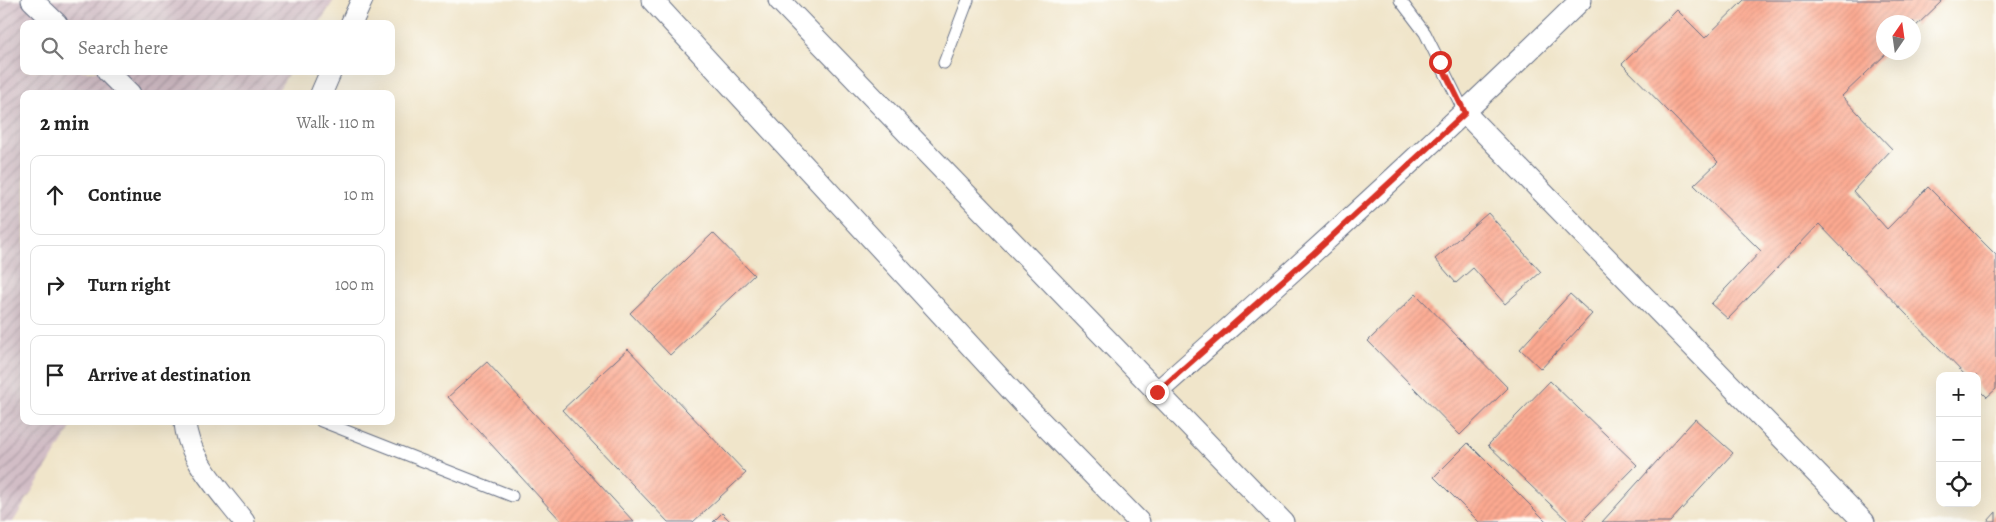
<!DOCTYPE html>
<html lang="en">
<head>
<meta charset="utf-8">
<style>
	body { margin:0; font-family:Alegreya,serif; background:#f2f2f2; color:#222 }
	.controls { position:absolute; right:15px; bottom:15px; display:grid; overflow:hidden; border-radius:10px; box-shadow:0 5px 20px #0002 }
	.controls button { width:45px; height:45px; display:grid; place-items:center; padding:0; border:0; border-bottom:1px solid #e0e0e0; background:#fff; color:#222; font:25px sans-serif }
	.compass { position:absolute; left:1876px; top:15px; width:45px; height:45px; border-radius:50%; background:#fff; box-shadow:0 5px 20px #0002; rotate:13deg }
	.stop { position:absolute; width:15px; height:15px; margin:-11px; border:4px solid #d93025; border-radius:50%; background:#fff }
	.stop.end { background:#d93025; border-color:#fff; box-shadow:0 1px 5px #0008 }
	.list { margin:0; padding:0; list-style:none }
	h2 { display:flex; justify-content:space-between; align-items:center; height:65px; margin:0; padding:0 20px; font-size:21px }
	h2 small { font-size:16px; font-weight:400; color:#767676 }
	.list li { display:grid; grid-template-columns:32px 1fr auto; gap:15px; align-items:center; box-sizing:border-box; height:80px; margin:0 10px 10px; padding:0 10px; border:1px solid #e0e0e0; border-radius:10px }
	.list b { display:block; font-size:19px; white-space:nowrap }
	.list em { font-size:16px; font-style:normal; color:#767676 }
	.icon { flex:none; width:28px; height:28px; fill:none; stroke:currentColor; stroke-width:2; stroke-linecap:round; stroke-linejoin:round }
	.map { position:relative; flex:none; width:1996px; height:522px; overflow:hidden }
	.search { position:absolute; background:#fff; box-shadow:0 5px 20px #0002; left:20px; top:20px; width:375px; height:55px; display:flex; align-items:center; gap:12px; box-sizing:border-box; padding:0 18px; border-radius:10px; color:#767676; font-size:19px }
	.panel { position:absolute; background:#fff; box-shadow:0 5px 20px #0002; left:20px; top:90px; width:375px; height:335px; border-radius:10px }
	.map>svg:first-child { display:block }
	.industrial { fill:url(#industrial-furrows) }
	.building { fill:url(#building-hatch) }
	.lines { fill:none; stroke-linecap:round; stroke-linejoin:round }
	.lane-casing { stroke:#666f84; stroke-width:13 }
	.street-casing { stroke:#666f84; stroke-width:23 }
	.lane { stroke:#fff; stroke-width:11 }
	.street { stroke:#fff; stroke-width:21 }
	.route { stroke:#d93025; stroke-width:6 }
</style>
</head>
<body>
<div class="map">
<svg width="1996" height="522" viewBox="0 0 1996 522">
	<defs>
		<pattern id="industrial-furrows" width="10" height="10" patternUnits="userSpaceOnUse" patternTransform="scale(1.25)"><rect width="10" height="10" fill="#d2bdc6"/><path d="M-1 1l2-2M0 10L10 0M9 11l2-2" fill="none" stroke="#aa9aa4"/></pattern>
		<pattern id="building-hatch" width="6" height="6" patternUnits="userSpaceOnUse" patternTransform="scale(1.25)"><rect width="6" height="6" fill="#fca990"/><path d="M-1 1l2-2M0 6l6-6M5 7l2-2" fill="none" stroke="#d7927f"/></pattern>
	</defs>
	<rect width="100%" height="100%" fill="#fdfcf7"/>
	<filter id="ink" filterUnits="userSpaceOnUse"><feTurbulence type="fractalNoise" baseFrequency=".02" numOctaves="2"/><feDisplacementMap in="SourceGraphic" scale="10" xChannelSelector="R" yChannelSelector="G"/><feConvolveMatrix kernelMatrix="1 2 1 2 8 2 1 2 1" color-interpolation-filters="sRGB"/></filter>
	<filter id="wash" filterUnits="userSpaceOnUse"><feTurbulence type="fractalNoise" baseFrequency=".0096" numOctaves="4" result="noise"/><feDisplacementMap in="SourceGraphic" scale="20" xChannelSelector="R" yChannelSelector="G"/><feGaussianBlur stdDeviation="1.12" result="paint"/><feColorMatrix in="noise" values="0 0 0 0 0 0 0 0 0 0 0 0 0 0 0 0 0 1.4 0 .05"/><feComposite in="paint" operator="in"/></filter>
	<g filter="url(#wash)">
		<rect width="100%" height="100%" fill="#f0e5ca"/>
		<path class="industrial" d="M0,0h334l-15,24h-295v47h266l-14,23h-252v327h51l-62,101h-13z"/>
		<g id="blocks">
			<path class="building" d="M1744,0h199l-29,28v-6h-30v30h4l-46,44 50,53 -39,42 34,38 41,-42 68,68v134l-9,8 -10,-10v-11h-11l-147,-152 -91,95 -17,-15 50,-53 -67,-66 24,-23 -96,-98 55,-54 28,28z
				M1488,213l53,59 -36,32 -32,-36 -17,15 -21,-24z
				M713,233l41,42 -84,80 -40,-42z
				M1416,294l92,94 -48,47 -92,-94z
				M1570,294l22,20 -51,55 -21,-20z
				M628,349l118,124 -53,49h-25l-106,-112z
				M487,362l147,160h-72l-114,-125z
				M1550,381l87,84 -56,57h-12l-81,-77z
				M1695,419l38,34 -63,69h-68z
				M1468,443l79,79h-68l-45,-45z
				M1996,512v10h-9z
				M722,513l9,9h-18z"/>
		</g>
	</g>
	<g filter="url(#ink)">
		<use href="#blocks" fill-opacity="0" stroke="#666f84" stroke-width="1"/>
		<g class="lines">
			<defs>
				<path id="lane" d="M1400,0l25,33 40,80
					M944,63l24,-63
					M321,421l191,75"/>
				<path id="street" d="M32,0l25,24
					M652,0l370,402 117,120
					M779,0l504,522
					M351,24l11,-24
					M107,71l23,23
					M321,94l10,-23
					M1465,113l399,409
					M1157,392c145,-128 286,-257 424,-392
					M185,421c1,36 38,73 59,101"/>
			</defs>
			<use href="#lane" class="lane-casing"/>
			<use href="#street" class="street-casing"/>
			<use href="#lane" class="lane"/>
			<use href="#street" class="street"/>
		</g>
	</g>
	<g class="lines" filter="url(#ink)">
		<path class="route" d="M1157,392l157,-139 151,-140 -25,-51"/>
	</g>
</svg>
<div class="controls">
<button>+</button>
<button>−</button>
<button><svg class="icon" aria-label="locate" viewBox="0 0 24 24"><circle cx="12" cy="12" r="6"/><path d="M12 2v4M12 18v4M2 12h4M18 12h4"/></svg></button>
</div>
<svg class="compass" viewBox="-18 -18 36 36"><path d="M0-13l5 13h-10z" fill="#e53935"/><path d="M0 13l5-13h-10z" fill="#767676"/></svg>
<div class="stop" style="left:1440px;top:62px"></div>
<div class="stop end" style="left:1157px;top:392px"></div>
<div class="search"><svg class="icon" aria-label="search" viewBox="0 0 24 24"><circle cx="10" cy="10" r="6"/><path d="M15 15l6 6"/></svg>Search here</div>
<section class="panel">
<h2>2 min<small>Walk · 110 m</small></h2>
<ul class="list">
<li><svg class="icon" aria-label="ahead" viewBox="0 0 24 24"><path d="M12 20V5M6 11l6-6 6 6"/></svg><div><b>Continue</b></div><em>10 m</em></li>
<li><svg class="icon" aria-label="right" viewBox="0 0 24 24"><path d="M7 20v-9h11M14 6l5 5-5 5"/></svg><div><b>Turn right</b></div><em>100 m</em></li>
<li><svg class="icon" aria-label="arrive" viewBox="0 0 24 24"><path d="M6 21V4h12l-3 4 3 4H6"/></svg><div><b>Arrive at destination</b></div></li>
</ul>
</section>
</div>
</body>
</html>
